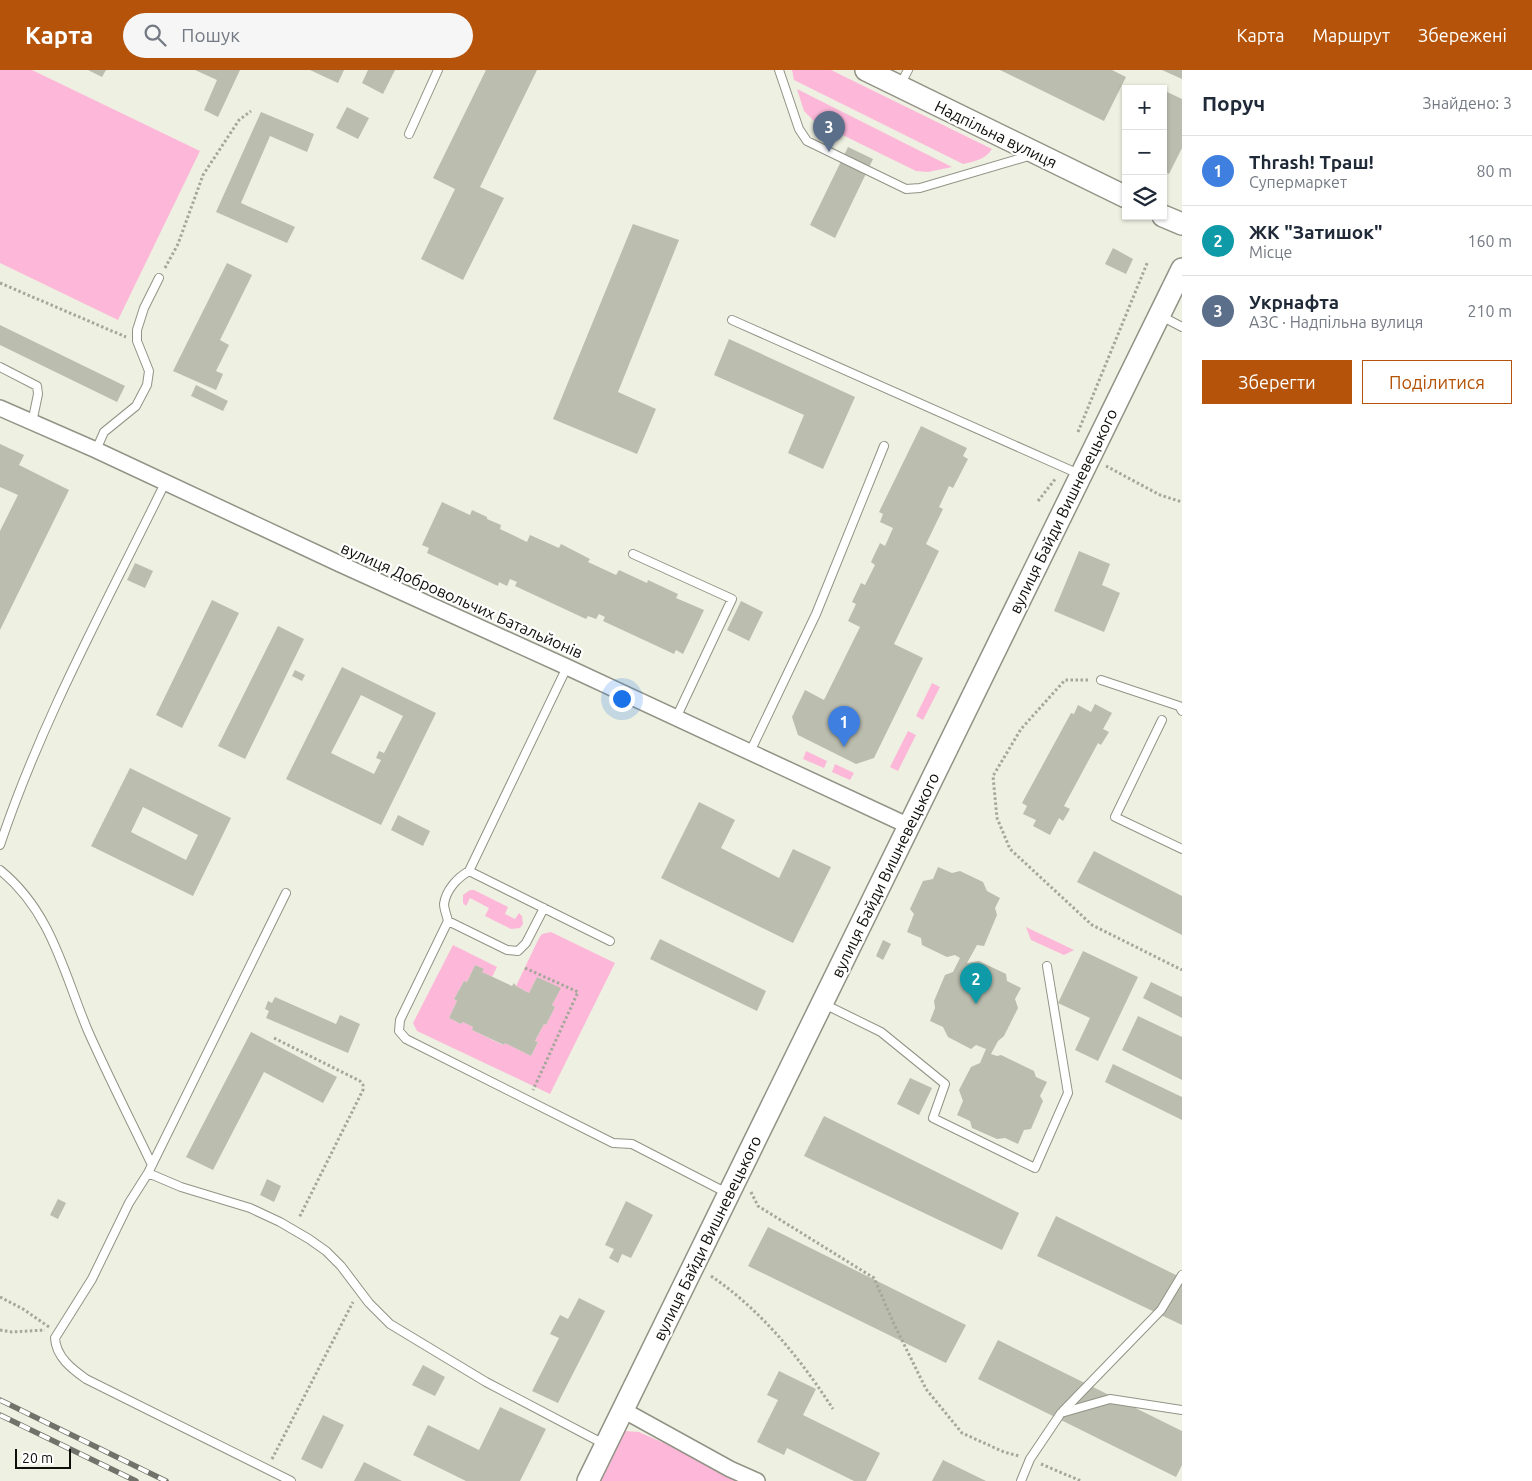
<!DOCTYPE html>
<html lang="uk">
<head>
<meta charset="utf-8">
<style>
	body { margin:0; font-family:Ubuntu,sans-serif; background:#f6f6f7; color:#1f2937 }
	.controls { position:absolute; right:15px; top:15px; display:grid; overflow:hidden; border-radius:0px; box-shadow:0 1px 4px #0004 }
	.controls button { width:45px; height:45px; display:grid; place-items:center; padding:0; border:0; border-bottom:1px solid #e0e1e3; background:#fff; color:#1f2937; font:25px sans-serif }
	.scale { position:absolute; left:15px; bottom:12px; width:56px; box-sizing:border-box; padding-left:5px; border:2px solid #0e0f0a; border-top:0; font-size:14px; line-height:18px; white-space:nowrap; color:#0e0f0a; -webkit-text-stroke:4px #fff; paint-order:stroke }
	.you { position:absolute; left:621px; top:628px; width:18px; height:18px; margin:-12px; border:4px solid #fff; border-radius:50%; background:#1a73e8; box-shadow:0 0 0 8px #1a73e833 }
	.badge { display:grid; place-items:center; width:32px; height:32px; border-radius:50%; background:#b45309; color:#fff; font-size:16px; font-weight:700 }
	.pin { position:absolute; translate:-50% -41px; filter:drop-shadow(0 1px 2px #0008) }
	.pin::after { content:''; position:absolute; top:26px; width:18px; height:15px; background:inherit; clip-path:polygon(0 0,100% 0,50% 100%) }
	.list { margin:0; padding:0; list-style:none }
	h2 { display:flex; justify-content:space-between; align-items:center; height:65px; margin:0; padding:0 20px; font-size:21px }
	h2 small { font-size:16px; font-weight:400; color:#747a83 }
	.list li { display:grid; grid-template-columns:32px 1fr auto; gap:15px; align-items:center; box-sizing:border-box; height:70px; padding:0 20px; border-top:1px solid #e0e1e3 }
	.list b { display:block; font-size:19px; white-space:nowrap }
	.list p { margin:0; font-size:16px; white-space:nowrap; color:#747a83 }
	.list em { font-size:16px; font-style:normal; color:#747a83 }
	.actions { display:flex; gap:10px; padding:15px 20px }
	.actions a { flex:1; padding:11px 0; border:1px solid #b45309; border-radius:0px; text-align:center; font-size:18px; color:#b45309 }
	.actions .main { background:#b45309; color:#fff }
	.icon { flex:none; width:28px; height:28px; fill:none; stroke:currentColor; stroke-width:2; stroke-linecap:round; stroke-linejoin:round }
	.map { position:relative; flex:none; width:1182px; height:1411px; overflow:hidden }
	header { display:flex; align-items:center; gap:30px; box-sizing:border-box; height:70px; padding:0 25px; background:#b45309; color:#fff }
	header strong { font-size:24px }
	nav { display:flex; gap:28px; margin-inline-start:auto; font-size:18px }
	.search { width:350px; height:45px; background:#f6f6f7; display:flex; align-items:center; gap:12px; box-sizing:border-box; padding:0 18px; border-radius:28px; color:#747a83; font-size:19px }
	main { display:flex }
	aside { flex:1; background:#fff }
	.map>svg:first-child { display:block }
	.green { fill:#fdb8d9 }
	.building { fill:#bbbdaf; fill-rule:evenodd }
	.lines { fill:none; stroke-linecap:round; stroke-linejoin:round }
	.lane-casing { stroke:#929386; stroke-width:10 }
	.street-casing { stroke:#929386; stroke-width:18 }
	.secondary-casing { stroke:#929386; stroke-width:24 }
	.path { stroke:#a5a79b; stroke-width:3; stroke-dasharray:2.5 2.5; stroke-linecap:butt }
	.lane { stroke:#fff; stroke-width:8 }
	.street { stroke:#fff; stroke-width:15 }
	.secondary { stroke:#fff; stroke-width:21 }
	.rail-casing { stroke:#717269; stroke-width:5.5 }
	.rail { stroke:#fff; stroke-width:4; stroke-dasharray:11; stroke-linecap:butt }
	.labels { text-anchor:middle; stroke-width:4.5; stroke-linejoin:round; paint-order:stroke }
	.street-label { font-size:16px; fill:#0e0f0a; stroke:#fff }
</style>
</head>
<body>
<header>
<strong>Карта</strong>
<div class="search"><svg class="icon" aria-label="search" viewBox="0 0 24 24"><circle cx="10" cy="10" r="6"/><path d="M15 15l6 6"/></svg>Пошук</div>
<nav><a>Карта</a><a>Маршрут</a><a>Збережені</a></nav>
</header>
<main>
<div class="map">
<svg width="1182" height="1411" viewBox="0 0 1182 1411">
	<rect width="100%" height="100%" fill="#eef0e1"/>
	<path class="green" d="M0,0h32l168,81 -82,169 -118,-57z
		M792,0h39l161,79c-7,11 -17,12 -29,15l-169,-84z
		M797,19l155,78 -24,5 -12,-1 -102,-50 -10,-10z
		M932,613l8,4 -17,33 -7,-4z
		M908,661l8,4 -18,36 -8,-4z
		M806,681l21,10 -3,7 -21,-9z
		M835,694l19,9 -4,7 -18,-8z
		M470,820h4l34,17 -3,7 10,5 4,-6 3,3 1,8 -3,4 -9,1 -26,-13 4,-8 -19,-10 -4,8 -3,-3v-8z
		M1026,857l48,23 -10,5 -33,-15z
		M551,862l64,31 -65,131 -133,-63 -4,-8 40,-78 44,22 -5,10 -10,-5 1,-3 -8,-4 -8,17 -3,-1 -10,18 3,2 -8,17 12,6 2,-2 10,5 -1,3 31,15 2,-2 26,13 7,-14 -3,-1 9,-17 2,1 9,-18 -3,-2 8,-17 -23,-11 -8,16 -13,-7 23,-48 3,-4z
		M625,1361l14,1 111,49h-152l17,-44z"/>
	<path class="building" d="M88,0h18l-4,7z
		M195,0h45l-22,47 -14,-7 13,-30z
		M310,0h34l-6,13z
		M368,0h27l-12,24 -21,-11z
		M486,0h51l-57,117 24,11 -41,82 -42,-21 34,-70 -22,-11z
		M1000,0h112l14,7 -22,44z
		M1162,0h20v9z
		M1165,21l17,8v49l-13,26 -6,-3v-78z
		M347,37l22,11 -11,21 -22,-11z
		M261,42l53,22 -7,18 -37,-16 -29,67 54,24 -8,16 -71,-31z
		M848,77l25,12 -38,79 -25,-13z
		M633,154l46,16 -61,152 38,17 -19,45 -84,-35z
		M1113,178l20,11 -7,15 -21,-10z
		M227,193l25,12 -32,65 9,5 -13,26 7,3 -7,16 -43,-19z
		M0,255l125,61 -8,16 -117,-57z
		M729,269l126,58 -32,72 -35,-16 16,-38 -90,-40z
		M196,315l32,16 -5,10 -32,-15z
		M921,356l46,22 -4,8 5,3 -15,29 -4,-2 -10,21 4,2 -17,35 13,7 -45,93 29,14 -49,100 -18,6 -58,-29 -6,-18 13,-27 19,10 36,-73 -12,-6 8,-17 -4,-2 9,-19 4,2 10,-20 -4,-3 9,-19 5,3 8,-18 -13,-6 3,-8 -4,-2z
		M0,374l24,11 -5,10 50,25 -69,140v-99l18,-36 -18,-8z
		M442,432l28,13 2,-5 15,7v2l14,6 -1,4 27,13 3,-7 29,13 2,-4 29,15 -2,3 28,13 3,-5 28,13 1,-3 30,14 -2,4 28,12 -21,44 -7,-4 -2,4 -71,-33 2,-4 -6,-3 -3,5 -8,-3 -2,3 -71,-33 2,-4 -7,-3 -3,7 -8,-4 -1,4 -71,-33 2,-5 -7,-3z
		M1079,481l31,13 -8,21 18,8 -16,39 -50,-21z
		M135,493l18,8 -8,17 -18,-8z
		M212,530l27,13 -57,115 -26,-13z
		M741,531l22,11 -14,29 -22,-11z
		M278,556l26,13 -59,120 -27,-13z
		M342,597l94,46 -55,112 -95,-46zM361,625l42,21 -19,37 -5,-2 -3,7 5,2 -7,14 -43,-21z
		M295,600l10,5 -3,6 -10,-5z
		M1095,634l17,9 -9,16 6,3 -8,13 -3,-2 -34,63 6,3 -7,12 -4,-3 -9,17 -17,-9 3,-6 -13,-6 4,-8 -5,-3 49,-90 3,1 4,-9 13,7z
		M130,698l101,50 -38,78 -102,-50zM143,737l55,28 -12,25 -55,-28z
		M699,732l36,18 -14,28 58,30 14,-29 38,18 -38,76 -132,-65z
		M398,745l32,16 -7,15 -32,-16z
		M1094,781l88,45v39l-105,-53z
		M938,797l14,6 8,-2 23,11 4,9 13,7 -5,10 2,7 -13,31 -7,-1 -10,18 12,-2 27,13 1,7 14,7 -6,11 3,9 -14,28 -6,5 -7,13 6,2 4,-1 33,16 2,6 11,5 -7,14 3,5 -12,28 -7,1 -6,14 -13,-6 -8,1 -25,-11 -2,-7 -13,-6 6,-14 -4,-11 12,-23 9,-4 6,-14 -10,-4 -5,4 -23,-12 -5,-10 -13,-6 5,-13 -1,-7 11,-26 8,-3 7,-14 -5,-3 -8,2 -25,-12 -1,-7 -14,-6 7,-18 -4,-5 13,-28 10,-2z
		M660,869l106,52 -9,20 -107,-52z
		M883,870l8,4 -8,16 -7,-4z
		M1083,881l55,26 -40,84 -23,-11 15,-32 -32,-15z
		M475,895l9,4 -2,3 30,14 2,-3 2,3 13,7 8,-16 24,11 -9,17 3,2 -9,18 -2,-1 -9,17 3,1 -7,14 -26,-13 -1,2 -32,-15 1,-3 -10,-5 -2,2 -12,-6 8,-17 -3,-2 10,-18 3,1z
		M1151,912l31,15v21l-39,-20z
		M275,927l61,27 4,-9 20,9 -12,29 -82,-35 3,-7 -4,-2 3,-8 4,2z
		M1138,946l44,21v43l-60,-30z
		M251,962l86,45 -14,26 -59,-31 -51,98 -27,-13z
		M1113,994l69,33v23l-77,-38z
		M910,1008l22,10 -13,27 -22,-11z
		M824,1046l195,97 -17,37 -198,-94z
		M267,1109l14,7 -7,16 -14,-7z
		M58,1129l8,4 -8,16 -8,-4z
		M626,1131l27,14 -22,43 -9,-4 -4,9 -9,-5 5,-9 -9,-4z
		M1056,1146l126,62v47l-145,-69z
		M768,1157l198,98 -20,38 -198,-97z
		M579,1228l26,13 -47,92 -26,-12 27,-53 -9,-4 10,-19 8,4z
		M998,1270l184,91v34l-6,12 -198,-98z
		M423,1295l22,12 -10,19 -23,-11z
		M779,1301l37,18 -13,26 77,38 -14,28h-12l-67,-33 -3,7 -27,-13 21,-42 -11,-5z
		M500,1337l46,22 -26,52h-54l-53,-26 15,-30 51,25z
		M323,1345l21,10 -22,44 -21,-10z
		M943,1390l43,21h-54z
		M364,1392l38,19h-48z"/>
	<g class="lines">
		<defs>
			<path id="lane" d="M779,0l20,59 8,12 99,48 14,-1 112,-33
				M900,15l8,-15
				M409,64l29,-64
				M1161,246l21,11
				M732,250l347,154
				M0,297l37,19 1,8 -6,29
				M96,380l8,-18 32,-26 11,-21 2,-14 -12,-30v-11l7,-22 15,-30
				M633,484l99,45 -56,119
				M567,597l-98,204c-12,7 -23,19 -25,33 0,5 3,12 4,17l-48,99 -1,11 7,8 207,104 19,1 95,49
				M1101,610l78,26 3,5
				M1162,650l-47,97 67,32
				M750,682l66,-138 68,-168
				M0,775c42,-126 107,-243 165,-362
				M0,800c52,42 64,104 88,161 20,45 43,90 64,134
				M469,801l141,70
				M286,823l-138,280 -19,30 -37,76 -37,59c1,19 17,31 31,41l205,102
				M448,851l59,29 11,1 8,-8 18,-35
				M824,934l57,28 64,52 -12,34 102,50 33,-75 -21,-127
				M148,1103l33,14 69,21 30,14 29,17 17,12 15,15 28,37 21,21 96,58 118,62
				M1063,1341l98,-101 21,-35
				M1021,1411l9,-22 31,-46 49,-14 72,11"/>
			<path id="street" d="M0,338l96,42 244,114 227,103 342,159
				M623,1340l107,59 27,12"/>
			<path id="secondary" d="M866,0l260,127
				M1163,146l19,8
				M588,1411l594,-1212"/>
		</defs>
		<use href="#lane" class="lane-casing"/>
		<use href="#street" class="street-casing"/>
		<use href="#secondary" class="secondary-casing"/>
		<path class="path" d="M165,198l13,-24 25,-69 36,-55 12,-9
			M0,213l126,54
			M1078,362l70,-171
			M1106,396l54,29 22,7
			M1038,431l18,-23
			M1088,610h-23l-44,49 -28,47 4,42 13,31 82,76 90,45
			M525,898l53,24 -45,98
			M274,968l86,43 3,4v5l-64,128
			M751,1122l7,14 116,72 20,46 32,65 36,44 42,19 15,4
			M711,1206c50,34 89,82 122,133
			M0,1227l23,12 26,18
			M0,1260l12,2 33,-2
			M272,1389l81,-157
			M1041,1394l40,17"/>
		<use href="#lane" class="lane"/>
		<use href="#street" class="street"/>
		<use href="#secondary" class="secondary"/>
		<defs>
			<path id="rail" d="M0,1330l166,81
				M0,1345l136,66"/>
		</defs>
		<use href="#rail" class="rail-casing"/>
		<use href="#rail" class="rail"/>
	</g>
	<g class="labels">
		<g class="street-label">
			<text transform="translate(996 64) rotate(26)" y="6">Надпільна вулиця</text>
			<text transform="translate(1063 441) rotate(-64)" y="6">вулиця Байди Вишневецького</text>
			<text transform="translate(462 530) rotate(24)" y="6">вулиця Добровольчих Батальйонів</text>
			<text transform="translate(885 805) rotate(-64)" y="6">вулиця Байди Вишневецького</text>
			<text transform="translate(707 1168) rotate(-64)" y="6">вулиця Байди Вишневецького</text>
		</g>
	</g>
</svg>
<div class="controls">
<button>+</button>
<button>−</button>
<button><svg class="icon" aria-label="layers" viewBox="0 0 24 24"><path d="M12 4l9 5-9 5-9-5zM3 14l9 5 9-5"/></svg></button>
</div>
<div class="scale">20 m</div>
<div class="you"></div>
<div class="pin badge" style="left:844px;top:677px;background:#3f7fe0">1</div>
<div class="pin badge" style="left:976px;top:934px;background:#0f9aa8">2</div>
<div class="pin badge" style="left:829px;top:82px;background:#5c6f8a">3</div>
</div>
<aside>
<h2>Поруч<small>Знайдено: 3</small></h2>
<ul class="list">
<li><span class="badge" style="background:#3f7fe0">1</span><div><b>Thrash! Траш!</b><p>Супермаркет</p></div><em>80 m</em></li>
<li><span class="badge" style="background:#0f9aa8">2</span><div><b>ЖК &quot;Затишок&quot;</b><p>Місце</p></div><em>160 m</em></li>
<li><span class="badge" style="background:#5c6f8a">3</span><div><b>Укрнафта</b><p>АЗС · Надпільна вулиця</p></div><em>210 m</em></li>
</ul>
<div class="actions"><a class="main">Зберегти</a><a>Поділитися</a></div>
</aside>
</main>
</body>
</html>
